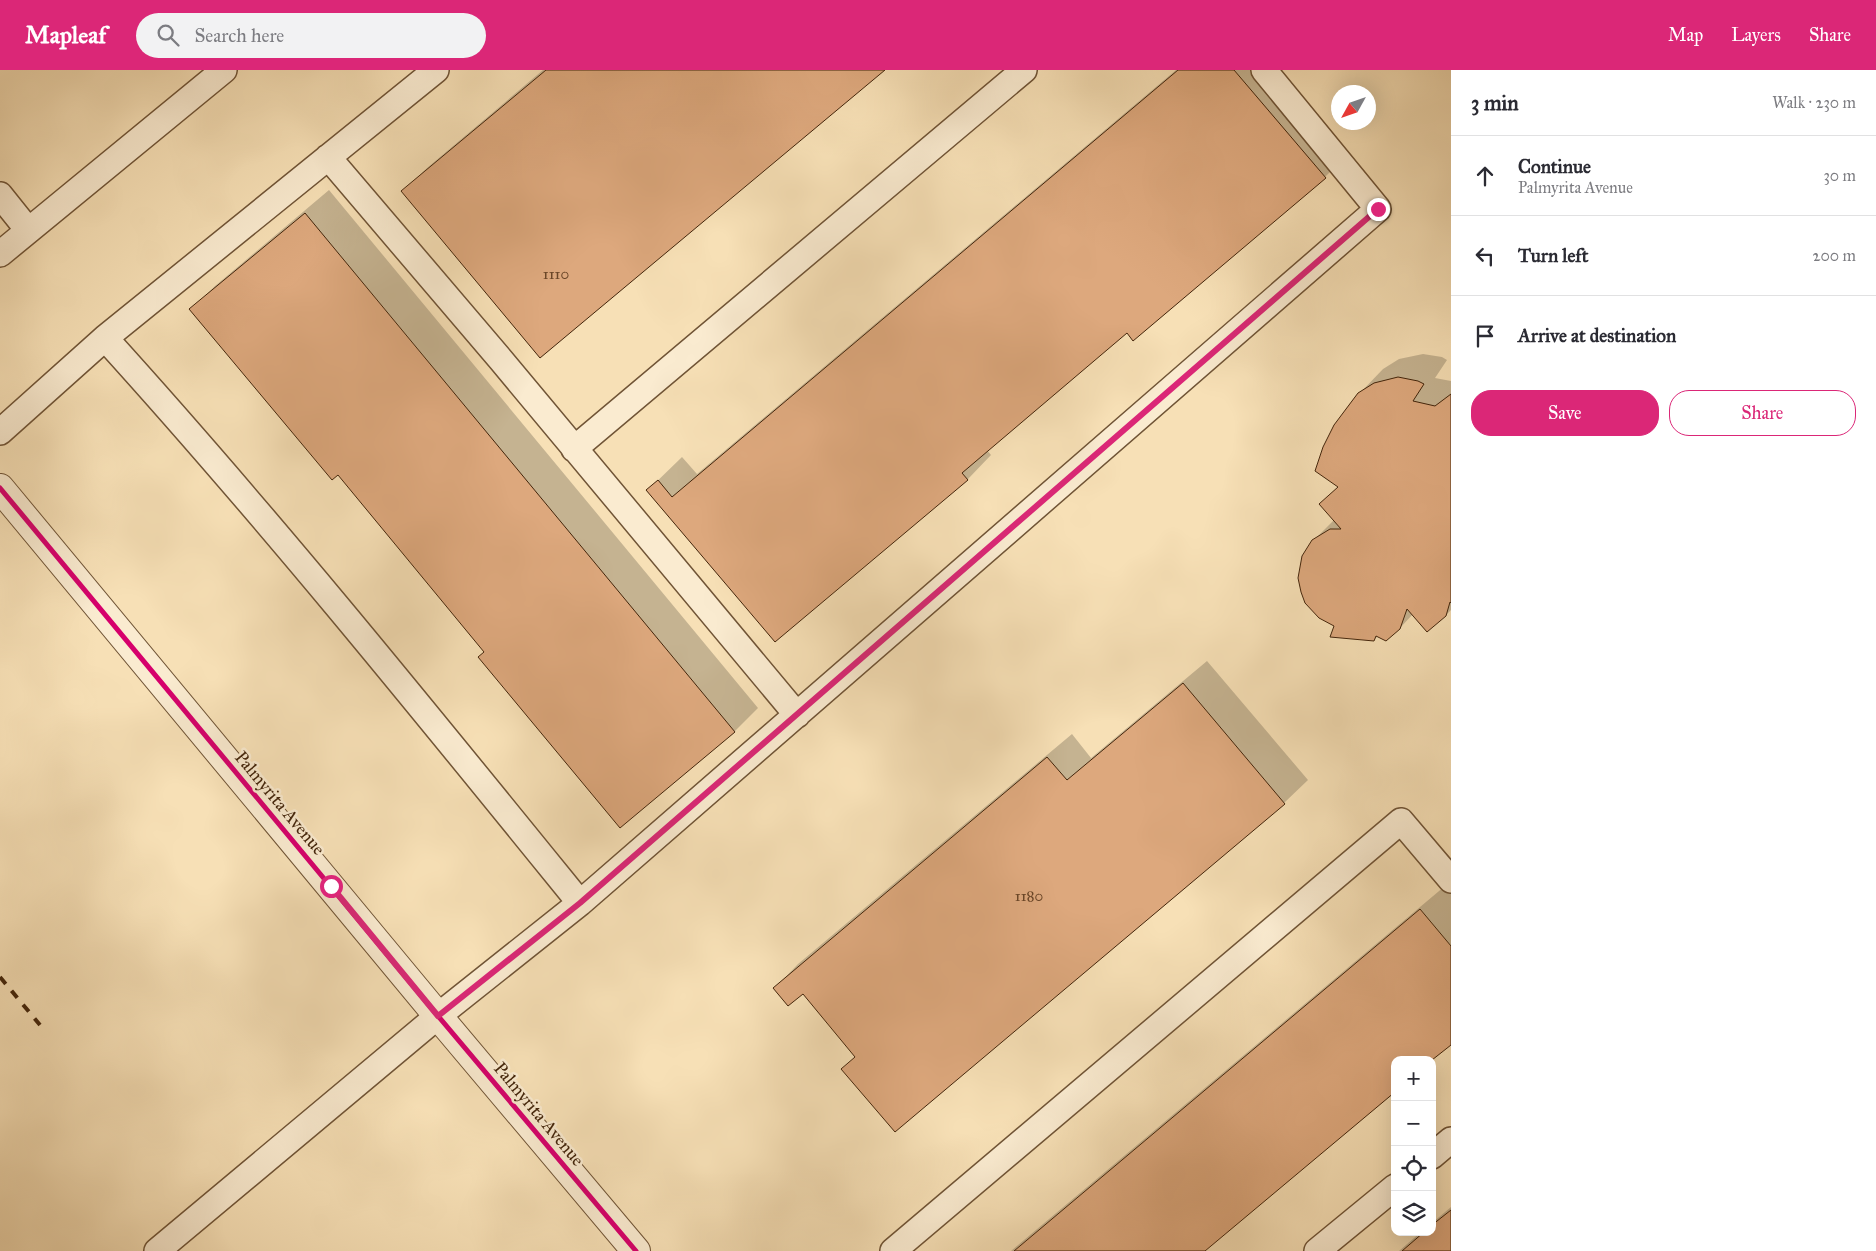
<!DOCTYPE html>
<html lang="en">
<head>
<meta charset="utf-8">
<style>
	body { margin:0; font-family:"IM FELL Great Primer",serif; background:#f2f2f3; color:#2b2b33 }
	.controls { position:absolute; right:15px; bottom:15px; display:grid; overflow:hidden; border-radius:10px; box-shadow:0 5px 20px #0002 }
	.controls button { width:45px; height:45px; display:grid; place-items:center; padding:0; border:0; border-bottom:1px solid #e1e1e2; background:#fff; color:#2b2b33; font:25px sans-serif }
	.compass { position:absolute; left:1331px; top:15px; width:45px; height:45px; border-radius:50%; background:#fff; box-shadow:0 5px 20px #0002; rotate:230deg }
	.stop { position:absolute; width:15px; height:15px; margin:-11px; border:4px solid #db2777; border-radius:50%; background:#fff }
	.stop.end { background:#db2777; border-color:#fff; box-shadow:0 1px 5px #0008 }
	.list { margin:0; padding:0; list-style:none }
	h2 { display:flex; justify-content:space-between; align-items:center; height:65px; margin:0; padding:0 20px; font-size:21px }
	h2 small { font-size:16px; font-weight:400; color:#7c7c81 }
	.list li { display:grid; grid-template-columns:32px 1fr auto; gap:15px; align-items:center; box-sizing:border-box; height:80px; padding:0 20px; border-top:1px solid #e1e1e2 }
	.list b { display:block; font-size:19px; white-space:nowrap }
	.list p { margin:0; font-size:16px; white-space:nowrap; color:#7c7c81 }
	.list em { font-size:16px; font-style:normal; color:#7c7c81 }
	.actions { display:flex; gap:10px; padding:15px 20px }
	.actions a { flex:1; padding:11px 0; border:1px solid #db2777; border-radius:20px; text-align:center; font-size:18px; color:#db2777 }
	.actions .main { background:#db2777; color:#fff }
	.icon { flex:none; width:28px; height:28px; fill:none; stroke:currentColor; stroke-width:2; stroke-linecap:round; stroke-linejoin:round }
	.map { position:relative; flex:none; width:1451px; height:1181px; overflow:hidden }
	header { display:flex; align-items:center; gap:30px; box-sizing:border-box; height:70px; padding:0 25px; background:#db2777; color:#fff }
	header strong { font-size:24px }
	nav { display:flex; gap:28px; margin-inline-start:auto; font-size:18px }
	.search { width:350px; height:45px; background:#f2f2f3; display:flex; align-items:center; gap:12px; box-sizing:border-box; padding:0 18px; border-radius:28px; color:#7c7c81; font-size:19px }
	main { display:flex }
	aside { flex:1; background:#fff }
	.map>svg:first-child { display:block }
	.shadow { fill:#0003 }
	.building { fill:#dda87d; stroke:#43250b }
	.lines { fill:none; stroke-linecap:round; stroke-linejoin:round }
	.service-casing { stroke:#705436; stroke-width:28 }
	.tertiary-casing { stroke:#705436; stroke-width:30 }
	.service { stroke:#faebd0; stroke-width:25 }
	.tertiary { stroke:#faebd0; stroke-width:28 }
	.rail { stroke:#43250b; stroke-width:4; stroke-dasharray:9 9; stroke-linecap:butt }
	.cycleway-casing { stroke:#faebd0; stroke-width:8 }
	.cycleway { stroke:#d6006c; stroke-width:5 }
	.route { stroke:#db2777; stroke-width:6 }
	.labels { text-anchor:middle; stroke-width:5; stroke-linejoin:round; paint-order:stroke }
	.number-label { font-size:15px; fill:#6a4628 }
	.street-label { font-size:18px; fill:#43250b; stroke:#faebd0 }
</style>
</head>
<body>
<header>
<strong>Mapleaf</strong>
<div class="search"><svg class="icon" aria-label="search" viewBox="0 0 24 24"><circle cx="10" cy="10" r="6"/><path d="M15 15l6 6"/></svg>Search here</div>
<nav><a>Map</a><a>Layers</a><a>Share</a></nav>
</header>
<main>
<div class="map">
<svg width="1451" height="1181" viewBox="0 0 1451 1181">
	<rect width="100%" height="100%" fill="#f7e0b6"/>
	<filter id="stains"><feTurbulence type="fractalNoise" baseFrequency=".004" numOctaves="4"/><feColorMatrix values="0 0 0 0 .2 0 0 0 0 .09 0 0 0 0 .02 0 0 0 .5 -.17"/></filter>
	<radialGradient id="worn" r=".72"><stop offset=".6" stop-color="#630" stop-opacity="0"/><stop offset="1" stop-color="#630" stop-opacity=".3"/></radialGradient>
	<path class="shadow" d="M543,0h340l-480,121 24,-23z
		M1176,0h101l71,84 -23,23 -198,155 -140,118 4,5 -23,24 -192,161 -128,-150 34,-33 15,17z
		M329,120l429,518 -24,24 -249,-81 -147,-178 -147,-163 24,-24z
		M1423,284l19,3 5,3 -12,18 16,3v229l-5,5 -33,-1 -13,14 -22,8 -4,4 -38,-14 -23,-85 21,-21 -13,-16 18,-18 20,-92 24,-25 16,-10z
		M1207,591l101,119 -24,23 -441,266 13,-13 -53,-64 -28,-4 23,-24 274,-230 19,24z
		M1445,816l6,8v149l-56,17 -192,191h-192z
		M1451,1137v44h-52l22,-19h11v-9z"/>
	<path class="building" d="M546,0h339l-345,288 -139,-167z
		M1178,0h56l92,108 -193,163 -6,-8 -165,140 6,7 -193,162 -129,-152 12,-10 14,17z
		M305,143l430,519 -115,96 -142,-171 6,-5 -146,-177 -6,5 -143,-171z
		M1398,307l20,4 6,3 -11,17 22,5 16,-12v209l-1,-1 -4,14 -19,16 -20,-23 -7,20 -14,12 -10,-5 -2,5 -44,-4 4,-11 -15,-8 -14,-15 -4,-11 -3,-14 4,-22 10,-16 18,-11h11l-22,-25 19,-17 -23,-16 8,-24 11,-22 24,-32 16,-10z
		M1183,613l102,121 -390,328 -54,-63 14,-12 -52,-63 -15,12 -15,-18 274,-231 20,23z
		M1420,839l31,37v99l-19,15h-37v32l-190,159h-191z
		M1451,1140v41h-49l22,-19h8v-7z"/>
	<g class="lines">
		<defs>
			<path id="service" d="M328,87l173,203 296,355
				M0,125l28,35
				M0,184l224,-184
				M105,268c165,182 320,374 475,565
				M0,362l105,-94 331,-268
				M574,379l450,-379
				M1432,1086l19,-16
				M157,1181l281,-235 142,-113 798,-694 -114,-139
				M893,1181l508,-430 50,59
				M1317,1181l78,-64"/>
			<path id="tertiary" d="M0,418l438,528 198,235"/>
		</defs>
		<use href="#service" class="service-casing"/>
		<use href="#tertiary" class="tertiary-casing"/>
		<use href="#service" class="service"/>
		<use href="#tertiary" class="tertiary"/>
		<path class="rail" d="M0,907l40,48"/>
		<defs>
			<path id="cycleway" d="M0,418l438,528 198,235"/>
		</defs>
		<use href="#cycleway" class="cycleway-casing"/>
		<use href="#cycleway" class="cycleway"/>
	</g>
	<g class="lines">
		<path class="route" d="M331,816l107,130 142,-113 798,-694"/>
	</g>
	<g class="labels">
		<g class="number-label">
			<text x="556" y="209">1110</text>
			<text x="1029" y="831">1180</text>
		</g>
		<g class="street-label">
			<text transform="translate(280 733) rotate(50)" y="6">Palmyrita Avenue</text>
			<text transform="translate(539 1044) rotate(50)" y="6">Palmyrita Avenue</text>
		</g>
	</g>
	<rect width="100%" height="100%" filter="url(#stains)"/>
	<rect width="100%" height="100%" fill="url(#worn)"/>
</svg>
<div class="controls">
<button>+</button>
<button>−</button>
<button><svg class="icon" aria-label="locate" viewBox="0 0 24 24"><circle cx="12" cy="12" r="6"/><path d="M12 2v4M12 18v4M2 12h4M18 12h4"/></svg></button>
<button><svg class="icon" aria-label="layers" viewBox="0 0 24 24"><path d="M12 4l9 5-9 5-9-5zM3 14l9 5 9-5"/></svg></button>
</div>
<svg class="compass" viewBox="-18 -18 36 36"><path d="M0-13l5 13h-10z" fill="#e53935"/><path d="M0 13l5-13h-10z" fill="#7c7c81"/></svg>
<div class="stop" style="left:331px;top:816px"></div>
<div class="stop end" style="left:1378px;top:139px"></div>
</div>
<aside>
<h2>3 min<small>Walk · 230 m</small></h2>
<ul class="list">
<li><svg class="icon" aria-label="ahead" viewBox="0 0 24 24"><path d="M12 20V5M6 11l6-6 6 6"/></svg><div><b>Continue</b><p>Palmyrita Avenue</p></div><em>30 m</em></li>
<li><svg class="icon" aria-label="left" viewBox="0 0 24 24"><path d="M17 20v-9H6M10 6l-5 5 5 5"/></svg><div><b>Turn left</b></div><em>200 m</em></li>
<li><svg class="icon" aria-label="arrive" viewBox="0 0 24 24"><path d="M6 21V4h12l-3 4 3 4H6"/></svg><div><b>Arrive at destination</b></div></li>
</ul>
<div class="actions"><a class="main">Save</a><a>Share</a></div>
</aside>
</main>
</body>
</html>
